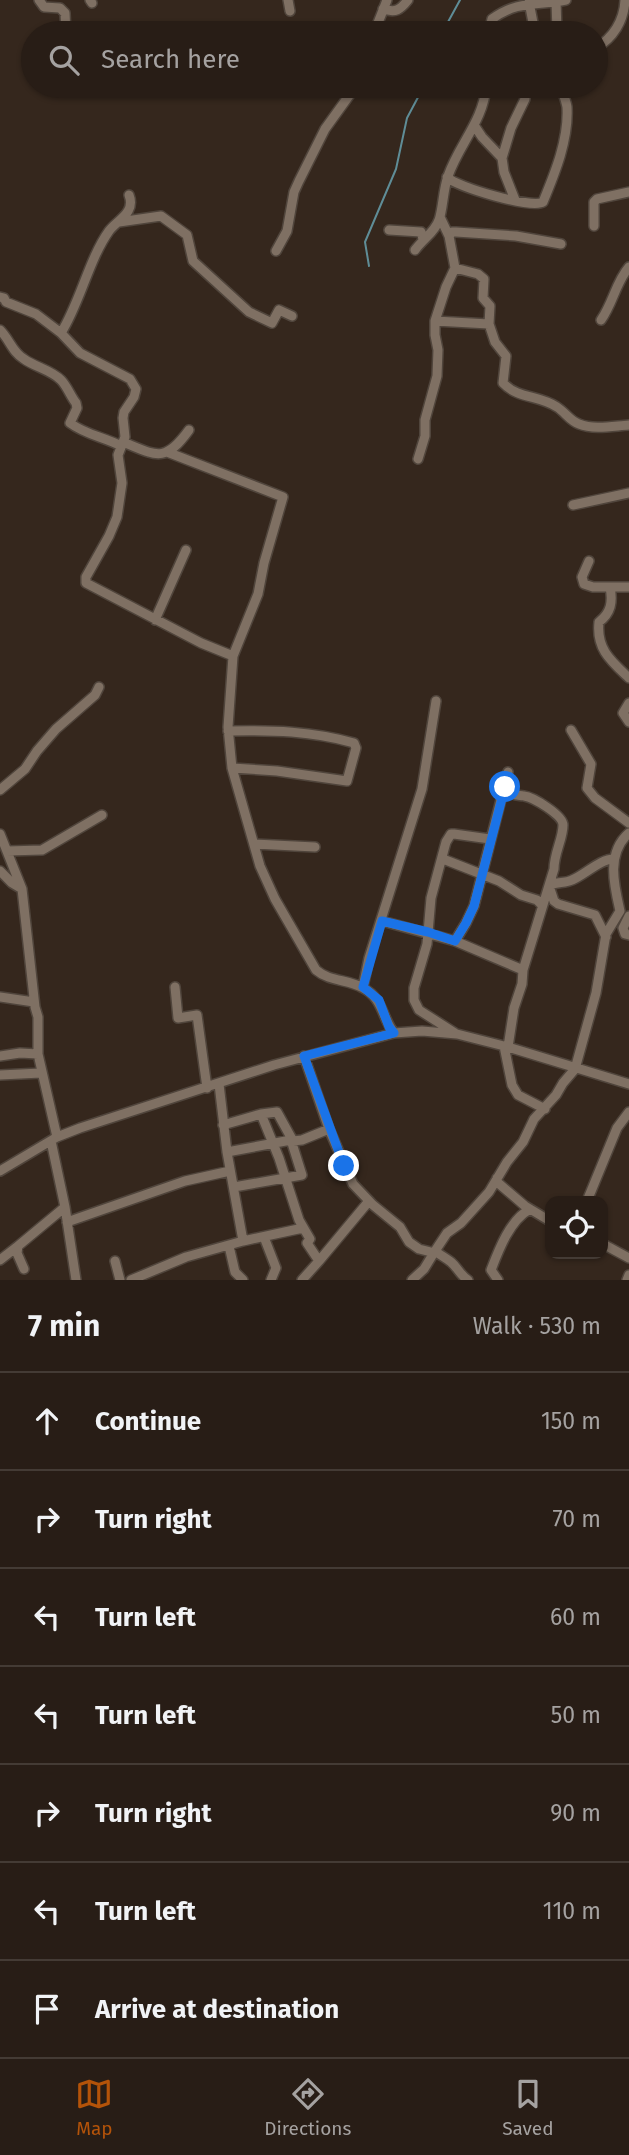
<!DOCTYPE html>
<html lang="en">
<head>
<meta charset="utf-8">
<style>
	body { margin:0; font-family:"Fira Sans",sans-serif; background:#30261f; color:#f1f3f6 }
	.controls { position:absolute; right:21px; bottom:21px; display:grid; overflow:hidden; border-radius:14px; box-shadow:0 2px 5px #0004 }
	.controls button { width:63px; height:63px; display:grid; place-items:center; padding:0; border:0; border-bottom:2px solid #443b35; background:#281d16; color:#f1f3f6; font:35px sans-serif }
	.stop { position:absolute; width:21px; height:21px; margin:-16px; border:5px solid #1a73e8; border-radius:50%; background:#fff }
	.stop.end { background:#1a73e8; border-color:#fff; box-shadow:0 2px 7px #0008 }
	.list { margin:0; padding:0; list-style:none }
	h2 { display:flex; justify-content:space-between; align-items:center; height:91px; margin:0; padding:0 28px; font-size:30px }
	h2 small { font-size:23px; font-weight:400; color:#a5a2a1 }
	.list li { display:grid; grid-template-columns:46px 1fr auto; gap:21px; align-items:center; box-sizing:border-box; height:98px; padding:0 28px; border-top:2px solid #443b35 }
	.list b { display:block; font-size:26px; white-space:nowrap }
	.list em { font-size:23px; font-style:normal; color:#a5a2a1 }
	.icon { flex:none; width:38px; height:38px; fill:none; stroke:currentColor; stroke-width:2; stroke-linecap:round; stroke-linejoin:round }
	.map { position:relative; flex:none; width:629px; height:1280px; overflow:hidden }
	.search { position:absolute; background:#281d16; box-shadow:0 2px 5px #0004; left:21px; right:21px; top:21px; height:77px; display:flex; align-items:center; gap:18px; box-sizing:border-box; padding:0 24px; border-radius:38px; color:#a5a2a1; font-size:26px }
	.sheet { height:777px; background:#281d16 }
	nav { display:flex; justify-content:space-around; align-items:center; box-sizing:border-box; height:98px; border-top:2px solid #443b35; background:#281d16; font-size:19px; color:#a5a2a1 }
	nav a { display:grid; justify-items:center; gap:4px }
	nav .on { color:#b45309 }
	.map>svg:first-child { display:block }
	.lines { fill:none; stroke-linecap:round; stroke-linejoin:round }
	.stream { stroke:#5f8d97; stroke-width:2 }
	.street-casing { stroke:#50453c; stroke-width:12 }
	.street { stroke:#7f7063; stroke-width:9 }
	.route { stroke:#1a73e8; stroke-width:9 }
</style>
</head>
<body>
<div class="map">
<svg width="629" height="1280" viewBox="0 0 629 1280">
	<rect width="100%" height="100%" fill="#35271d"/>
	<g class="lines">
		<path class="stream" d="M442,33l18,-33
			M369,266l-4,-24 31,-73 11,-51 17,-32"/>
		<defs>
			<path id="street" d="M39,0l5,7 16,1 5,5 1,20
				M90,0l2,3
				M288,0l2,11
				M556,0l1,33
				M529,2l6,31
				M383,9c13,4 17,1 25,-9
				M374,33l13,-33
				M489,33l3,-14c26,-19 44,-13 74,-19
				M596,48c17,-10 28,-27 29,-48
				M474,125l8,12 20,21 2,14 11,28
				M502,158l9,-30 14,-29v-6l-3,-7
				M447,177c9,10 85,32 96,25 12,-29 26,-63 24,-95 -1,-7 -5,-14 -5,-21
				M129,195c7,18 -12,25 -20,36 -20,28 -29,72 -48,102l19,20 50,26 6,10 -2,8 -10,15 -1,6 2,19 -7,18 4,28 -5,34 -8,19 -23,41v6l115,60 32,13
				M119,222l42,-6 26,19 6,26 56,51 23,11 7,-13 13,6
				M594,226v-24l3,-3 32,-7
				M389,230l32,2 2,7
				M449,236l3,-4h4l60,4 45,8
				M415,250c8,-11 20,-18 24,-30 4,-11 4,-30 9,-44 11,-32 36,-56 38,-90
				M276,251l11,-20 7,-39 5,-11 26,-52 31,-43
				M455,268l23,6 6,5 -1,19 7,8 -1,18 6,18 11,14 -3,27c15,16 36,12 54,24 8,5 13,14 22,17 15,6 34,2 50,1
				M0,297l4,1 2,4 30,12 25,19
				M601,320c12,-17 15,-38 28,-53
				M435,321l54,3
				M0,330c10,10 12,22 24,29 11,8 27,11 37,21 6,6 10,17 15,23l1,5 -7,15c16,12 34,14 51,23
				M123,442c34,14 42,21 66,-12
				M167,452l116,45 -19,66 -6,31 -25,62 -5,71 4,41 28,98 15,33 41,71c14,12 32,9 47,18 20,10 19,30 31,45
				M418,459l7,-23v-16l12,-44 1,-26 -3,-15v-14l11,-34 9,-19 -6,-32 -9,-19
				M573,505l56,-12
				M589,561l-7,16 2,7 9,3h36
				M610,587c3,15 1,26 -11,35 -3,27 12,39 30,56
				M155,620l31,-70
				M629,703l-6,10 6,9
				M571,730l20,34 -4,24 8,10 34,25
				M228,731c44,-1 84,0 126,12l2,5 -9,33 -70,-10 -45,-3
				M505,787l5,2 3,5c4,2 7,1 11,2 9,1 39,19 39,29 0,14 -9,28 -9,44l-31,101 -1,14 -8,24 -6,39
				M0,790l25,-21 12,-18 19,-22 39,-34 4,-8
				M0,834l22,55 13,118 3,10v37l19,83
				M254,844l61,3
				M7,851l35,-1 60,-35
				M443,859l56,22 22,14 16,5 5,5
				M0,871l12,12 10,6
				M629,916l-6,12 2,6 4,1
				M382,921l73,20 68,29
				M606,937l-11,-22 -37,-11 -4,-3 -5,-15c8,-5 15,-2 23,-6 14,-6 28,-21 42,-21
				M455,941l11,-18 8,-17 34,-134
				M175,987l3,31 19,-3 10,73
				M363,987l6,-29 53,-169 14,-88
				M0,997l34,5
				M455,1033l-36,-23 -5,-10v-12l13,-44 4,-46 15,-56 5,-8h3l36,5
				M504,1046l8,39 6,10 27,14
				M0,1056l20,-3 18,1
				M304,1056l25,73 24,55 20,21 27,22 9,15 10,7 16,4
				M0,1075l41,-2
				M261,1114l18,44 20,62 11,19 -3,4 12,18 -17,19
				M223,1125l38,-11 16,-2 16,29 9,-1 27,-11
				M51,1141l14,66 11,73
				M227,1152l64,-12 11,35 -68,12
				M0,1171l57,-34 23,-9 194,-63 120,-32 28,-2 35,3 51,13 121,37
				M497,1178v4l28,24 25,15
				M587,1201l30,-73 12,-16
				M67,1222l118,-41 45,-10
				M264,1237l12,31 -5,12
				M243,1241l60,-13
				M603,1244l26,14
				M229,1246l6,26 8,8
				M0,1260l18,-14
				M115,1261l5,19
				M319,1261l50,-60
				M24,1269l-7,-16 1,-7 47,-39
				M131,1280l55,-23 57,-16 -16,-89 -8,-68
				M412,1280l12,-11 11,-18
				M468,1280c-8,-5 -10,-12 -17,-18 -5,-4 -11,-7 -16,-11l12,-18 14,-10 28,-31 18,-30 16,-20 11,-23 22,-24 7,-12 12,-14 21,-76 10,-59 14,-23c-6,-26 -14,-58 9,-78
				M498,1280l-7,-10c8,-21 19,-50 39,-61
				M627,1280l2,-5"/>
		</defs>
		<use href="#street" class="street-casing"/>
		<use href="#street" class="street"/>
	</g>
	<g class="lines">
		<path class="route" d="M344,1166l-40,-110 90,-23 -5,-6 -10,-27 -16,-13 19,-66 46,11 27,9 11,-18 8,-17 31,-119"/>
	</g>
</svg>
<div class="controls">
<button><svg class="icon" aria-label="locate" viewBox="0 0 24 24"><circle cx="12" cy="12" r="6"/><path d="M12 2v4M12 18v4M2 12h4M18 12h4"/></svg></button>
</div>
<div class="stop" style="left:505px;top:787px"></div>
<div class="stop end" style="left:344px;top:1166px"></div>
<div class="search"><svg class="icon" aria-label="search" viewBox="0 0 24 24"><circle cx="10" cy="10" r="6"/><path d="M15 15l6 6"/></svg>Search here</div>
</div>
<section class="sheet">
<h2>7 min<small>Walk · 530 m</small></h2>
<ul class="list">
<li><svg class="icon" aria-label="ahead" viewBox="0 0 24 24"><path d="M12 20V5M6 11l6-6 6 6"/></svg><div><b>Continue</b></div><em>150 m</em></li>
<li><svg class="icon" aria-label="right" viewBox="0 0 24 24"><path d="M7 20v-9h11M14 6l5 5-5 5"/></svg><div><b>Turn right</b></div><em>70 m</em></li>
<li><svg class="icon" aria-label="left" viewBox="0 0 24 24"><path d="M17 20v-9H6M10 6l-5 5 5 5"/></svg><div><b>Turn left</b></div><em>60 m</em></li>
<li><svg class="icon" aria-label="left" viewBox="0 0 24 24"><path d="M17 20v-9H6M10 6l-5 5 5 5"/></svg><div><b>Turn left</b></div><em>50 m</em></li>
<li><svg class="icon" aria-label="right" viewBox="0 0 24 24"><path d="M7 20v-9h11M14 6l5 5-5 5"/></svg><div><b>Turn right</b></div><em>90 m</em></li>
<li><svg class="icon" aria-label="left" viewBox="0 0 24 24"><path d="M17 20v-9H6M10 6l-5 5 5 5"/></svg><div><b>Turn left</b></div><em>110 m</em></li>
<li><svg class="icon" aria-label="arrive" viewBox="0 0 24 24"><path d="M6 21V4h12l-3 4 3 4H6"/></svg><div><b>Arrive at destination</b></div></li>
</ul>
</section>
<nav>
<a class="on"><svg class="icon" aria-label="map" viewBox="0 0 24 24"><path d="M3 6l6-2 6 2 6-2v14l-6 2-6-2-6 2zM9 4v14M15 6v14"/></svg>Map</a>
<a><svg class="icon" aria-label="directions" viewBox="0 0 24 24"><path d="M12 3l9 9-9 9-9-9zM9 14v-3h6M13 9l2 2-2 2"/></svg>Directions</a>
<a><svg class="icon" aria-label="saved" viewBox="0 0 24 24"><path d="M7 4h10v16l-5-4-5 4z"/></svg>Saved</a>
</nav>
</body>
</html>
